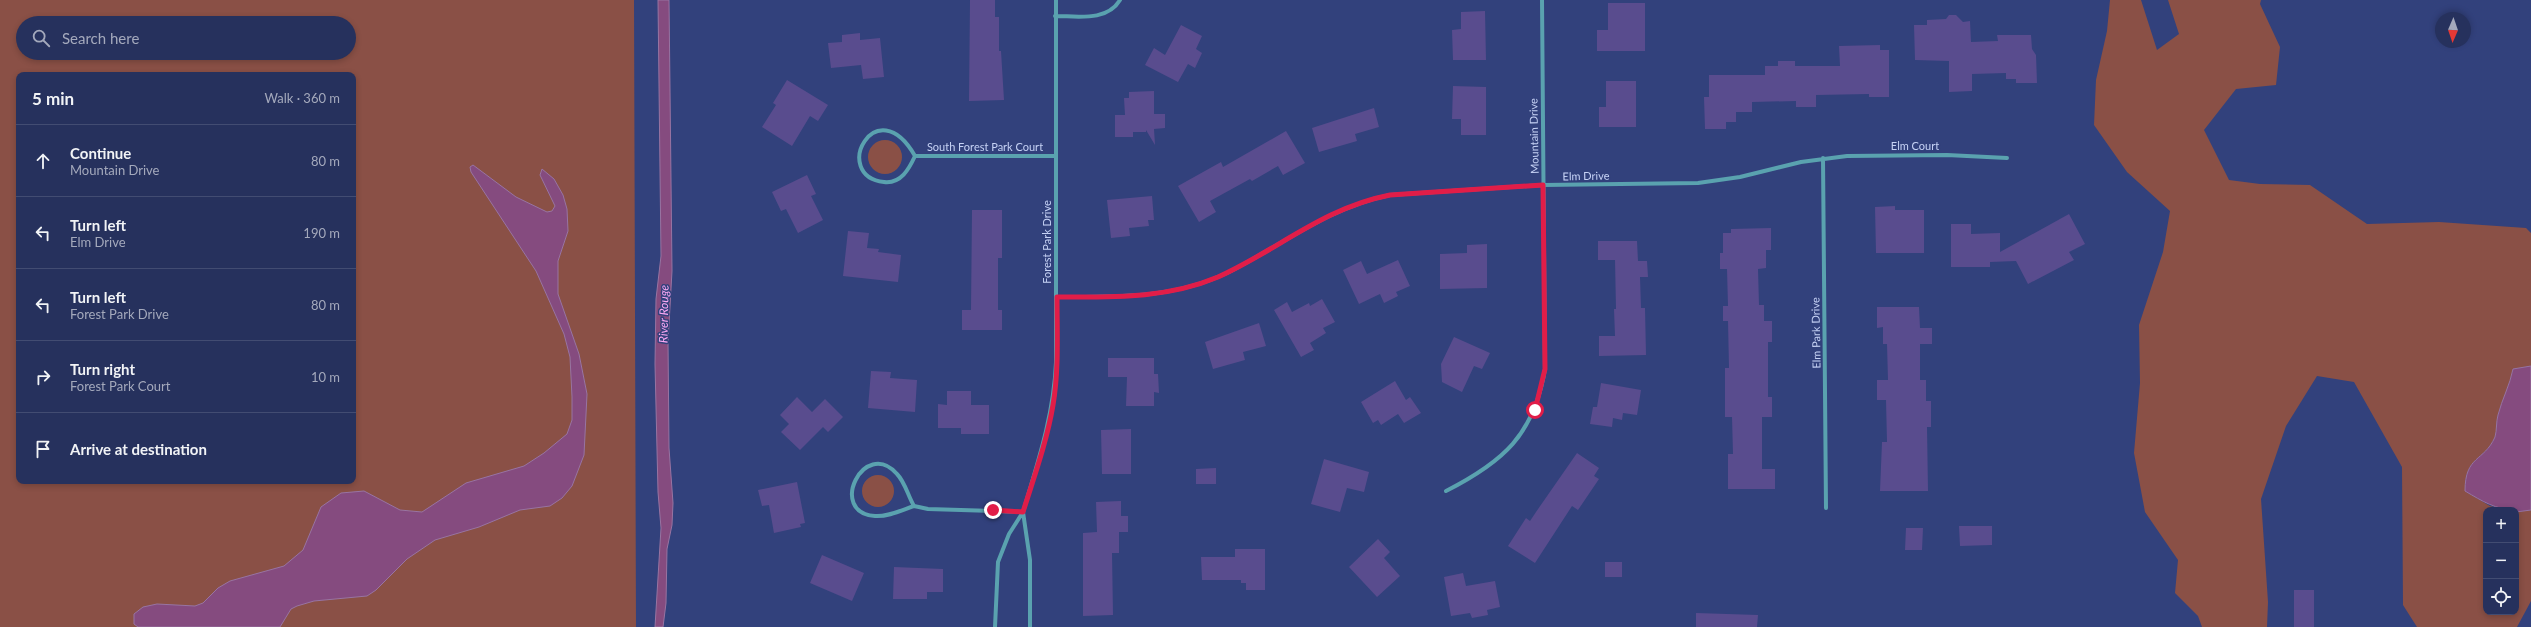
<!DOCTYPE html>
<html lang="en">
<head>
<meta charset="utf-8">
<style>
	body { margin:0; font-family:Lato,sans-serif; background:#323d66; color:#f1f3f6 }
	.controls { position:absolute; right:12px; bottom:12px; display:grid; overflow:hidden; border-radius:8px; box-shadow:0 2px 6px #0003 }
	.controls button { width:36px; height:36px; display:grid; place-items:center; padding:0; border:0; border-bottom:1px solid #424c72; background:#26315d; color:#f1f3f6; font:20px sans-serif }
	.compass { position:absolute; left:2435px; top:12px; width:36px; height:36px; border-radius:50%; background:#26315d; box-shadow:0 2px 6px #0003; rotate:182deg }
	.stop { position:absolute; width:12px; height:12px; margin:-9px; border:3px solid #e11d48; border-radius:50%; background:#fff }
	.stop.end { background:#e11d48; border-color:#fff; box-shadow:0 1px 4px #0008 }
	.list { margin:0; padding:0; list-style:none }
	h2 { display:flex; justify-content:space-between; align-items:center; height:52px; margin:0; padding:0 16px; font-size:17px }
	h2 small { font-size:13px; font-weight:400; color:#a4a9bc }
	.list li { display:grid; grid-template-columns:26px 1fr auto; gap:12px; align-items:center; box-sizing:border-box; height:72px; padding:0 16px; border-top:1px solid #424c72 }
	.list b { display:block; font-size:15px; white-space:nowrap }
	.list p { margin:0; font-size:13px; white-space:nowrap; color:#a4a9bc }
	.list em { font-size:13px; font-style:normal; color:#a4a9bc }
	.icon { flex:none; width:22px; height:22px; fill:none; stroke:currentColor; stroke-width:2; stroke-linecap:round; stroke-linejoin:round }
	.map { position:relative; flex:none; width:2531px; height:627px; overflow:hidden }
	.search { position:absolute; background:#26315d; box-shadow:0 2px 6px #0003; left:16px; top:16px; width:340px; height:44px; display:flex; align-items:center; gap:10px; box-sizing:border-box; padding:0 14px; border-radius:22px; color:#a4a9bc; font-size:15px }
	.panel { position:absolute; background:#26315d; box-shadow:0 2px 6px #0003; left:16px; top:72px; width:340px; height:412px; border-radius:8px }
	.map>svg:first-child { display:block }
	.green { fill:#8a5046; fill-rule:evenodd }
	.water { fill:#854b7f; stroke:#9874a2 }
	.building { fill:#594c8e }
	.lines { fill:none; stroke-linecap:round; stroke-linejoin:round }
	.street { stroke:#5aa2af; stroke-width:4 }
	.route { stroke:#e11d48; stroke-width:5 }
	.labels { text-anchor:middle; stroke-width:3; stroke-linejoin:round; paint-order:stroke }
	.street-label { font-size:11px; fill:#c6d2f5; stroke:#32417c }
	.water-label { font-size:12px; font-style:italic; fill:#fda9f4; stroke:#32417c }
</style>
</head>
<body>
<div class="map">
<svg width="2531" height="627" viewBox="0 0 2531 627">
	<rect width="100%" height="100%" fill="#32417c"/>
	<path class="green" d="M0,0h634l2,627h-636zM23,23h326v30h-326zM19,75h334v406h-334z
		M2110,0h31l16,50 22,-16 -11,-34h93l-1,4 20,43 -4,38 -40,4 -32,41 25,50 31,4 50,1 57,39 72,-2 87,6 5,5v133l-18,3c-3,16 -11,31 -15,46 -2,7 -1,15 -3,22 -11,25 -30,18 -30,54l25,15 14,4h-18v102h30v-100l15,-2v91l-14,26h-100l-14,-22 -1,-138 -48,-85 -37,-6 -31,50 -25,73 7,103 -1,25h-65l-4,-11 -23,-23 3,-33 -33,-48 -11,-59 6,-70 -1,-58 24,-73 7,-41 -43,-39 -33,-47 2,-45 11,-49z
		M868 157a17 17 0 1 1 34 0a17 17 0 1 1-34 0Z
		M862 491a16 16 0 1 1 32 0a16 16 0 1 1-32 0Z"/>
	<path class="water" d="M658,0h11l3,271 -4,71 1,106 4,55 -1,22 -5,24 -1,54 -3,24h-8l6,-99 -3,-36 -3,-128 1,-65 5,-43z
		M473,165l43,32 31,15 5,-1 3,-5 -15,-31 2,-6 12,10 9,16 4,14 1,22 -10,30v33l21,60 8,40 -3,61 -12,31 -10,12 -12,8 -30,4 -41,17 -44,13 -28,19 -31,31 -9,6 -53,5 -17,5 -6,3 -11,18h-142l-4,-3v-10l9,-7 14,-3 38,2 8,-3 15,-15 12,-7 54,-15 19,-16 18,-43 20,-14 23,-2 36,19 22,2 44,-29 58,-17 20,-13 23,-19 5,-14v-23l-2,-40 -6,-23 -28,-63 -65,-99 -1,-5z
		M2531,366v144l-15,2v-2c-20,0 -34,-9 -51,-19 0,-36 19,-29 30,-54 2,-7 1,-15 3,-22 4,-16 12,-30 15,-46z"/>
	<path class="building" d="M970,0h25v17h4v34h2l3,49 -35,1z
		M1608,3h37v48h-48v-21h11z
		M1485,11l1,49h-33l-1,-30 9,-1v-17z
		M1949,15h7l7,7 7,-1 1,21 27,-1 -1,-6h34l1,14 4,6 1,28h-21v-4h-10v-6l-34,1v17l-23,1v-31l-34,-1 -1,-35h13v-5l19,-1z
		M1181,25l21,11 -6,13 6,4 -7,15 -7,-4 -10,18 -33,-17 9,-17 11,7z
		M860,33v7l20,-2 4,39 -21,2 -2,-14 -30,3 -3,-25 14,-1v-7z
		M1880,45v5h9v47h-20v-3l-53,1v12h-20v-6l-44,1v10h-16v10h-10v7h-21l-1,-32h5v-22h56v-9h13v-5h17v5h45l-1,-20z
		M787,80l41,25 -10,16 -8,-5 -18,30 -30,-19 14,-22 -3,-2z
		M1606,81h30v46h-37v-20h7z
		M1453,86l33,1v48h-25v-16h-9z
		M1154,91v23h11v14l-11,1 1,16 -9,-15v2h-13v5h-18v-22h10l-1,-17h5v-6z
		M1374,108l5,19 -24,7 2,7 -38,11 -7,-24z
		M1286,131l19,32 -22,12 -5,-9 -26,15 -2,-2 -40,22 6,11 -17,10 -21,-36 43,-24 2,5z
		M807,175l9,19 -5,2 12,24 -25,13 -12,-24 -5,2 -9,-19z
		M1152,196l2,24h-6l1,6 -20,2 1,8 -19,2 -4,-38z
		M1895,206v4h29v43h-48l-1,-46z
		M972,210h30v48h-4v52h4v20h-40v-20h9z
		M2069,214l16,30 -16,8 5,8 -46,24 -12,-23 -26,1v5h-39v-43h20v10l29,-1v19z
		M1771,228v22h-5v18l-8,1 1,36h5v16h8v21h-4v55h4v20h-10v52h13v20h-47v-35h5l-1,-37h-7v-49h4l-1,-47h-5v-15h5l-1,-37h-7v-16h3v-20h8v-4z
		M848,231l21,2 -2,15 12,1 -1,3 23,3 -3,27 -55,-6z
		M1598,241h39l1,20h9l1,16h-8l1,31h4l1,47 -47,1v-20h16l-1,-27h2l-1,-49h-17z
		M1487,244v44l-47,1v-35l27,-1v-8z
		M1398,260l12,26 -14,6 2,4 -14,7 -4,-9 -21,10 -16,-34 18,-9 6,13z
		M1322,299l13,23 -12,6 3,5 -16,10 4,7 -13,7 -27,-47 13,-8 5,10 17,-9 1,3z
		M1877,307h42l1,21h12v16h-12v36h6v21h5v26h-4l1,64h-48l2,-49h5l-1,-42h-9v-20h11l-1,-36h-4v-17l-6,1z
		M1259,323l7,23 -23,6 2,8 -32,9 -8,-27z
		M1454,337l36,16 -8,16 -8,-3 -12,26 -20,-10 -1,-18z
		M1108,358h46v16h4l1,19 -5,-1v14h-28l1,-29h-19z
		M871,371l20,1 -1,6 27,2 -2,32 -47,-4z
		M1395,381l11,19 4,-3 11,16 -17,10 -6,-9 -17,11 -3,-5 -5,3 -12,-21z
		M1601,383l40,7 -4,25 -14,-2 -1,7 -9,-2 -1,9 -22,-3 3,-17h4z
		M947,391h24v14h18v29h-28v-6h-23v-24l9,1z
		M797,397l15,15 13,-13 18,18 -15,15 -5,-5 -23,23 -19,-18 8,-8 -9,-9z
		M1131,429v45h-29l-1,-44z
		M1577,453l22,15 -5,8 5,3 -21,31 -6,-4 -37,57 -27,-17 18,-28 4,3 6,-9z
		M1324,459l45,13 -5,20 -17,-4 -7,24 -29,-8z
		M1216,468v16h-20v-15z
		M797,482l8,41 -5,1 1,3 -27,6 -5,-28 -7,1 -4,-16z
		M1121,501v15h7v16h-9v21h-7l1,62 -30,1v-83l14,-1 -1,-30z
		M1959,526h33v19l-32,1z
		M1906,528h17l-1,22h-17z
		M1378,539l12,13 -6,6 16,18 -23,21 -28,-30z
		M1235,549h30v41h-19v-7h-5v-3h-39l-1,-23h34z
		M822,555l42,18 -12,28 -42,-18z
		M1605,562h17v15h-17z
		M894,567l49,2v23h-16v7h-34z
		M1463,573l3,13 29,-5 5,26 -13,3 1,5 -16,3 -2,-5 -19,3 -7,-39z
		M2294,590h20v37h-20z
		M1696,613l62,2 -1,12h-61z"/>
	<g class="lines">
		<path class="street" d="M1055,16c22,0 52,6 65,-16
			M915,156c-6,13 -14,28 -31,26 -54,-6 -8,-94 31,-26h141
			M1823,158l3,350
			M1057,297c59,0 117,2 172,-25 55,-28 98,-64 161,-77l153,-10 155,-2 42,-6 61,-15 46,-6 100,-1 60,3
			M1446,491c57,-29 88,-56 99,-122l-3,-369
			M914,506c-12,4 -26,11 -39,10 -48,-3 -11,-79 22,-42 8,8 11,22 17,32l14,3 95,3c15,-50 31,-98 33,-150v-362
			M995,627l3,-65 11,-28 14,-22 7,48v67"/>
	</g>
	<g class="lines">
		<path class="route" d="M993,510l30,2c11,-35 24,-71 30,-107 6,-35 4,-72 4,-108 55,0 109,2 161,-20 60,-27 105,-69 172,-82l153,-10 2,184 -10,41"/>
	</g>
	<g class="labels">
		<g class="street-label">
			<text transform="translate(1534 136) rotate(-91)" y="4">Mountain Drive</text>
			<text x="1915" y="150">Elm Court</text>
			<text x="985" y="151">South Forest Park Court</text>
			<text transform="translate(1586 176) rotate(-1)" y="4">Elm Drive</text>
			<text transform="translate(1047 242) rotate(-90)" y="4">Forest Park Drive</text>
			<text transform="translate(1816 333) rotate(-91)" y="4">Elm Park Drive</text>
		</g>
		<g class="water-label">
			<text transform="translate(664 314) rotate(-89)" y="4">River Rouge</text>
		</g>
	</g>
</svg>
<div class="controls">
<button>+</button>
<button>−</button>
<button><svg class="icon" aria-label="locate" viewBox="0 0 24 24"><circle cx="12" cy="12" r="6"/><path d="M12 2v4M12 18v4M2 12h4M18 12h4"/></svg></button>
</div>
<svg class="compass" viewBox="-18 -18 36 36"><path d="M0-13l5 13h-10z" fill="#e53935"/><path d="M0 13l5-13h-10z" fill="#a4a9bc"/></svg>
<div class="stop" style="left:1535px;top:410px"></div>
<div class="stop end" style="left:993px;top:510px"></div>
<div class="search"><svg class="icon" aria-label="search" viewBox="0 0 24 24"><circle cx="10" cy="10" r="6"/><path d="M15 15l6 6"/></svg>Search here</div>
<section class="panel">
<h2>5 min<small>Walk · 360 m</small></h2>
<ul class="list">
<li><svg class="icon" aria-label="ahead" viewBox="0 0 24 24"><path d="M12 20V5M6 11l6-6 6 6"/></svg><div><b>Continue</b><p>Mountain Drive</p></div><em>80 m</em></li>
<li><svg class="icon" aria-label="left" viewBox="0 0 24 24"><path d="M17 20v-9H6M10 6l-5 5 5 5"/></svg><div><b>Turn left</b><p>Elm Drive</p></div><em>190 m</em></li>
<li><svg class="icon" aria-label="left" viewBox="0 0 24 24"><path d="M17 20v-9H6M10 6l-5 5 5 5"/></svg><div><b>Turn left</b><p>Forest Park Drive</p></div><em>80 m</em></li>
<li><svg class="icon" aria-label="right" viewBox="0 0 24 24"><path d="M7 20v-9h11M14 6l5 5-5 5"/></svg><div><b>Turn right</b><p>Forest Park Court</p></div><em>10 m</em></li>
<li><svg class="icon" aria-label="arrive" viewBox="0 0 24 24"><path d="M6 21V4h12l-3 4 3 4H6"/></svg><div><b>Arrive at destination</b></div></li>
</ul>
</section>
</div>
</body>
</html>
